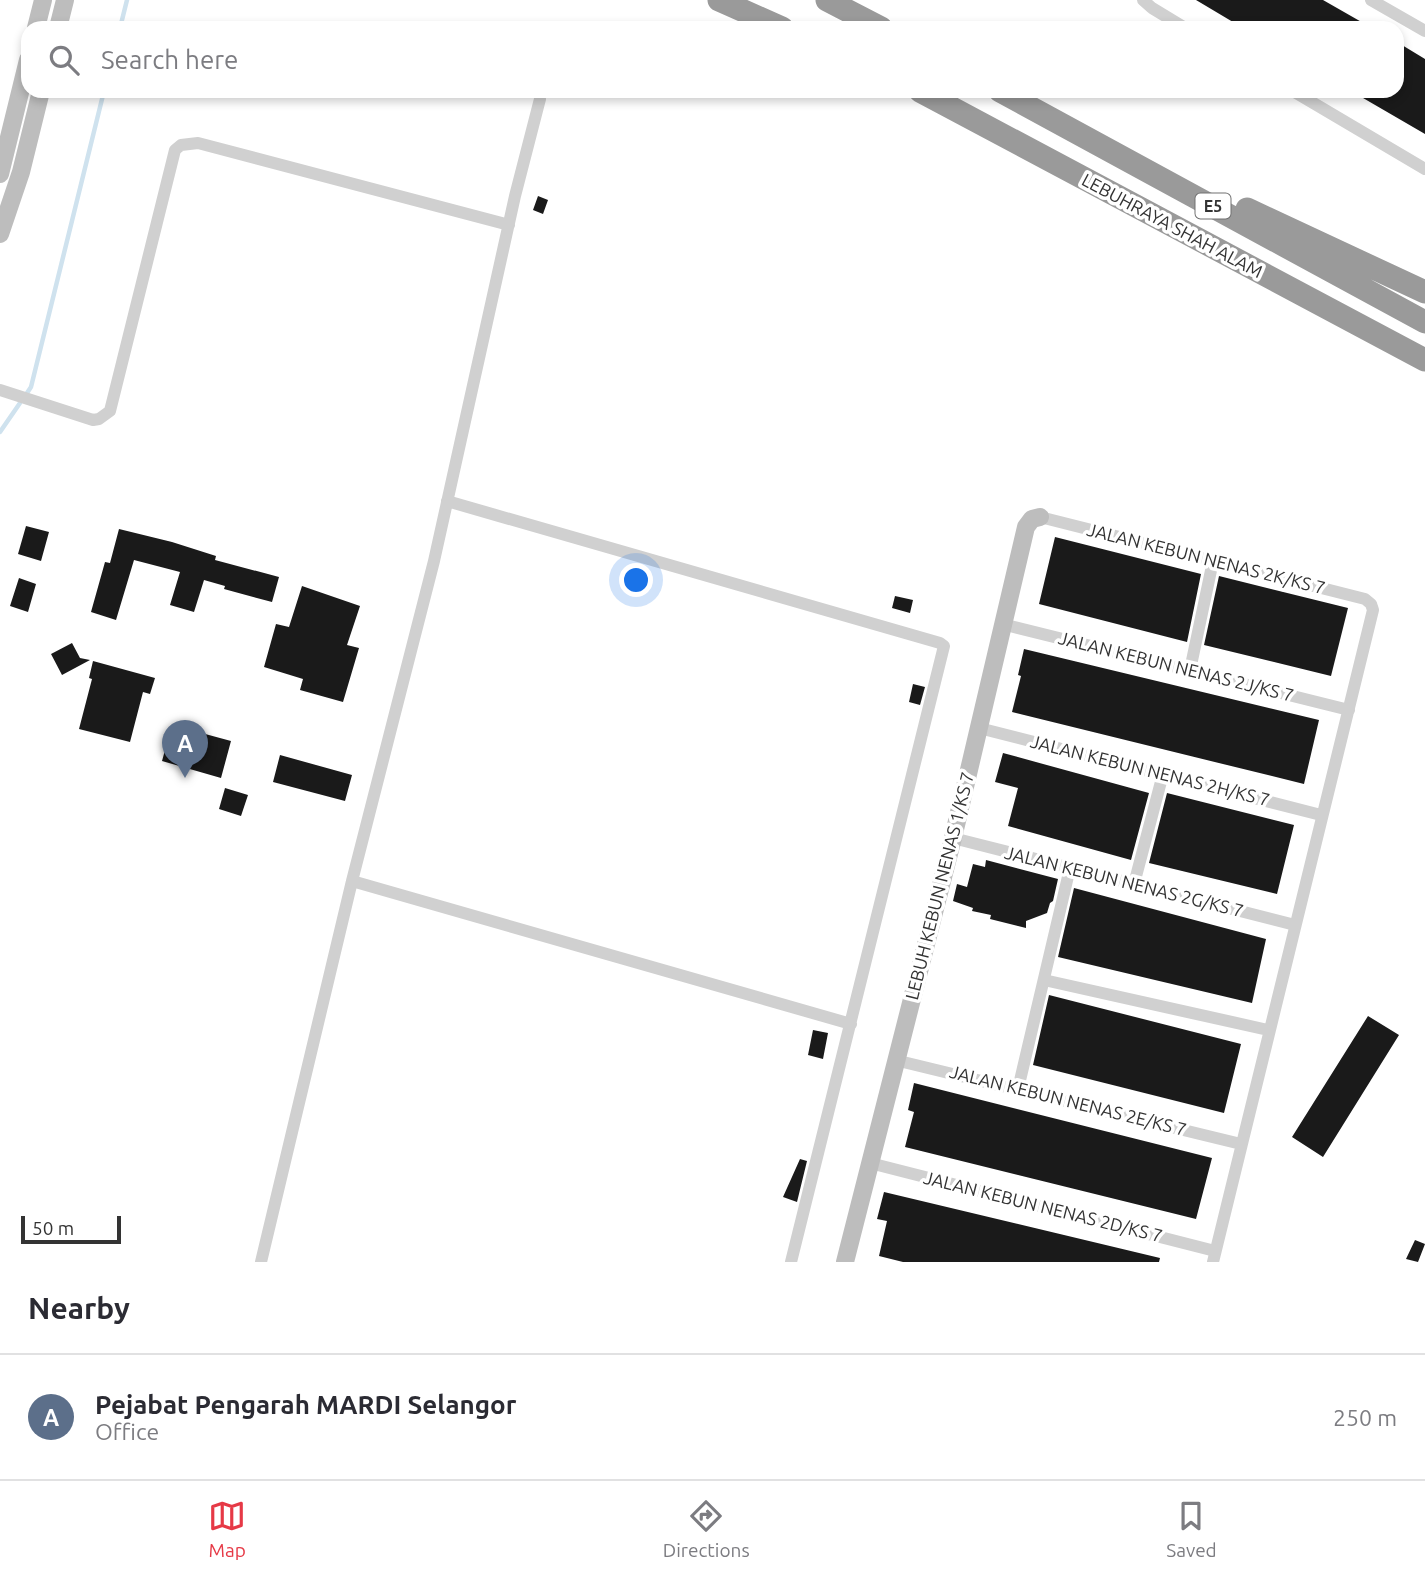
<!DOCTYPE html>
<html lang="en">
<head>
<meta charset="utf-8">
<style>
	body { margin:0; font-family:Ubuntu,sans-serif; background:#f2f2f3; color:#2b2b33 }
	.scale { position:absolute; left:21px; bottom:18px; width:100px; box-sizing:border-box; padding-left:7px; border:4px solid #333; border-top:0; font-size:19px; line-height:24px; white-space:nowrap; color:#333; -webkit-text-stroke:5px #fff; paint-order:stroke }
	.you { position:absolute; left:637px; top:581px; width:24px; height:24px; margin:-18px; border:5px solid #fff; border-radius:50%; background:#1a73e8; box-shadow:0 0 0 10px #1a73e833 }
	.badge { display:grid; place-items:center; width:46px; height:46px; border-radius:50%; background:#e63946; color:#fff; font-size:23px; font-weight:700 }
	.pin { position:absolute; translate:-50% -58px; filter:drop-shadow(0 2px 4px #0008) }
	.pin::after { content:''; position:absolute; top:37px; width:24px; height:21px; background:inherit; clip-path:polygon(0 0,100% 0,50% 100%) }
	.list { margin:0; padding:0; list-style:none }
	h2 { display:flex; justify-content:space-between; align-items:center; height:91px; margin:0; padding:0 28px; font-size:30px }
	h2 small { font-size:23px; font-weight:400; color:#7c7c81 }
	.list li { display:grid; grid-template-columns:46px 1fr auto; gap:21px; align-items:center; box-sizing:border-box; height:126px; padding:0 28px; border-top:2px solid #e1e1e2 }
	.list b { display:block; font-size:26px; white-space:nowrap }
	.list p { margin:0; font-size:23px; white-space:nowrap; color:#7c7c81 }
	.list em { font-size:23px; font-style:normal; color:#7c7c81 }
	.icon { flex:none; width:38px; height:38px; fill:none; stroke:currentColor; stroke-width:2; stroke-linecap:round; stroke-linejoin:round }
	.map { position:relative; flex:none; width:1425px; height:1262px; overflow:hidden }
	.search { position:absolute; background:#fff; box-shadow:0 4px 10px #0003; left:21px; right:21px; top:21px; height:77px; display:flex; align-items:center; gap:18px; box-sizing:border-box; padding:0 24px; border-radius:21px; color:#7c7c81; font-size:26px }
	.sheet { height:217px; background:#fff }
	nav { display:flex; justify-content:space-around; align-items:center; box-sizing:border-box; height:98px; border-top:2px solid #e1e1e2; background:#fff; font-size:19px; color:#7c7c81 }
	nav a { display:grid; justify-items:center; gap:4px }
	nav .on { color:#e63946 }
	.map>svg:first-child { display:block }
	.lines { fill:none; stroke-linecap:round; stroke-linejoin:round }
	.stream { stroke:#cfe2ee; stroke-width:4.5 }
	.building { fill:#1a1a1a }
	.street { stroke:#d0d0d0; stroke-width:12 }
	.secondary { stroke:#bdbdbd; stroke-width:18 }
	.highway { stroke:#9a9a9a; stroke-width:23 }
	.labels { text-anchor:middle; stroke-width:7; stroke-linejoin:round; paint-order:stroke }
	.shield { fill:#fff; stroke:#707070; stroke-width:2 }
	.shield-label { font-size:16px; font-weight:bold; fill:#333 }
	.street-label { font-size:18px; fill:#333; stroke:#fff }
</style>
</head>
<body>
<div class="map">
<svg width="1425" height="1262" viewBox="0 0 1425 1262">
	<rect width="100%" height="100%" fill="#fff"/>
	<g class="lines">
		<path class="stream" d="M120,28l7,-28
			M27,393l4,-6 73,-296
			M0,432l20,-29"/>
	</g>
	<path class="building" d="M1196,0h127l49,28h-129z
		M1397,42l28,17v75l-74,-43h46z
		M538,196l10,4 -5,14 -10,-4z
		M26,526l23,6 -8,29 -23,-7z
		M119,529l53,13 44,14 -1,4 64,17 -7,25 -48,-13 1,-3 -21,-6 -10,32 -24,-7 10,-33 -46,-12 -18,60 -25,-8 14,-50 5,1z
		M1055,537l146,37 -14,68 -148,-38z
		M1219,576l129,32 -17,68 -127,-31z
		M19,578l17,6 -8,28 -18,-6z
		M302,586l58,20 -13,39 12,3 -16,54 -43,-12 3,-11 -39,-12 12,-43 13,3z
		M895,596l18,4 -3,13 -18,-5z
		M72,643l8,15 10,2 -28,15 -11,-21z
		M1024,649l295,71 -15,64 -292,-72 9,-36 -3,-1z
		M93,661l62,17 -5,16 -7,-2 -13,50 -51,-13 13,-50 -3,-1z
		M913,684l12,3 -5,18 -11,-3z
		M172,725l59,16 -10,37 -59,-17z
		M1003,753l146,40 -18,67 -123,-34 10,-38 -23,-6z
		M280,755l72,20 -7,26 -72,-19z
		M225,788l23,7 -7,21 -22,-7z
		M1167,793l127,32 -17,69 -128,-31z
		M986,860l72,19 -5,22 -3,2 -3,10 -21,8v7l-36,-9 1,-4 -19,-4 1,-3 -20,-7 4,-17 10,3 6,-23 12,3z
		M1074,888l192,51 -14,64 -194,-46z
		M1049,995l192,49 -17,69 -191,-48z
		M1368,1016l31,19 -76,122 -31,-20z
		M813,1030l15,3 -5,26 -15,-4z
		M914,1083l298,75 -16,61 -291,-72 9,-35 -6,-2z
		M800,1159l7,2 -10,41 -14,-5z
		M884,1192l276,66 -1,4h-256l-24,-6 8,-35 -10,-2z
		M1415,1240l10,4 -7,18 -12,-3z"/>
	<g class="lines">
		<path class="street" d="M1143,0l9,8 33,20
			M1371,0l54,31
			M1293,91l132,78
			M0,390l93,30 6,-1 11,-8 65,-261 6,-5 17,-2 311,82
			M447,501l493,142 4,3 -153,616
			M1040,517l325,82 6,5 2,6 -160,652
			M1002,624l347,86
			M1190,670l23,-109
			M979,728l342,87
			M953,838l342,87
			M352,881l499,143
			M1134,884l29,-110
			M1044,980l224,50
			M895,1060l346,84
			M1018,1089l52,-221
			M870,1163l345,88
			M261,1262l91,-381 82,-320 81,-365 25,-97"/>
		<path class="secondary" d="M36,28l7,-28
			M58,28l7,-28
			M0,174l28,-114
			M0,234l21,-62 20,-81
			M845,1262l108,-424 73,-311 6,-8 8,-2"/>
		<path class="highway" d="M719,0l63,28
			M827,0l54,28
			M920,91l505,269
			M1000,91l425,231
			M1247,209l178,83"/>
	</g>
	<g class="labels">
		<rect class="shield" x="1195.5" y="193.5" width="35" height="25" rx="5"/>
		<g class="shield-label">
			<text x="1213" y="212">E5</text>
		</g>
		<g class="street-label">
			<text transform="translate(1172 226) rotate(28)" y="6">LEBUHRAYA SHAH ALAM</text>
			<text transform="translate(1206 559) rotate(14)" y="6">JALAN KEBUN NENAS 2K/KS 7</text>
			<text transform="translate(1176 667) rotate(14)" y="6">JALAN KEBUN NENAS 2J/KS 7</text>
			<text transform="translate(1150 771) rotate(14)" y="6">JALAN KEBUN NENAS 2H/KS 7</text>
			<text transform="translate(1124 882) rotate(14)" y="6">JALAN KEBUN NENAS 2G/KS 7</text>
			<text transform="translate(940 886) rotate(-76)" y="6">LEBUH KEBUN NENAS 1/KS 7</text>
			<text transform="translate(1068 1101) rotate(14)" y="6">JALAN KEBUN NENAS 2E/KS 7</text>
			<text transform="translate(1043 1207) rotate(14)" y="6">JALAN KEBUN NENAS 2D/KS 7</text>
		</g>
	</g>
</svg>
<div class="scale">50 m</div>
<div class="you"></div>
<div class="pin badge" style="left:185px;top:778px;background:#5c6f8a">A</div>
<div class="search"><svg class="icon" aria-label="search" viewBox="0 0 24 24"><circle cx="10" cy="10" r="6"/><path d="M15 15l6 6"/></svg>Search here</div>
</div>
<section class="sheet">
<h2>Nearby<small></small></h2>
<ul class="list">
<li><span class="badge" style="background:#5c6f8a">A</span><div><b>Pejabat Pengarah MARDI Selangor</b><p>Office</p></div><em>250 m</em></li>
</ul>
</section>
<nav>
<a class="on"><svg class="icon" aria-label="map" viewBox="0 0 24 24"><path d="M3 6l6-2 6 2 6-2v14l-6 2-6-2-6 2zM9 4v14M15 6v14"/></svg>Map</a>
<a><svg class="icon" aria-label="directions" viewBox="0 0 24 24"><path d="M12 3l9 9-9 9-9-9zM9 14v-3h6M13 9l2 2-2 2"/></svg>Directions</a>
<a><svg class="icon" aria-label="saved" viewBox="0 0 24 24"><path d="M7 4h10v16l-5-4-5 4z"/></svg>Saved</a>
</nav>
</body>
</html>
